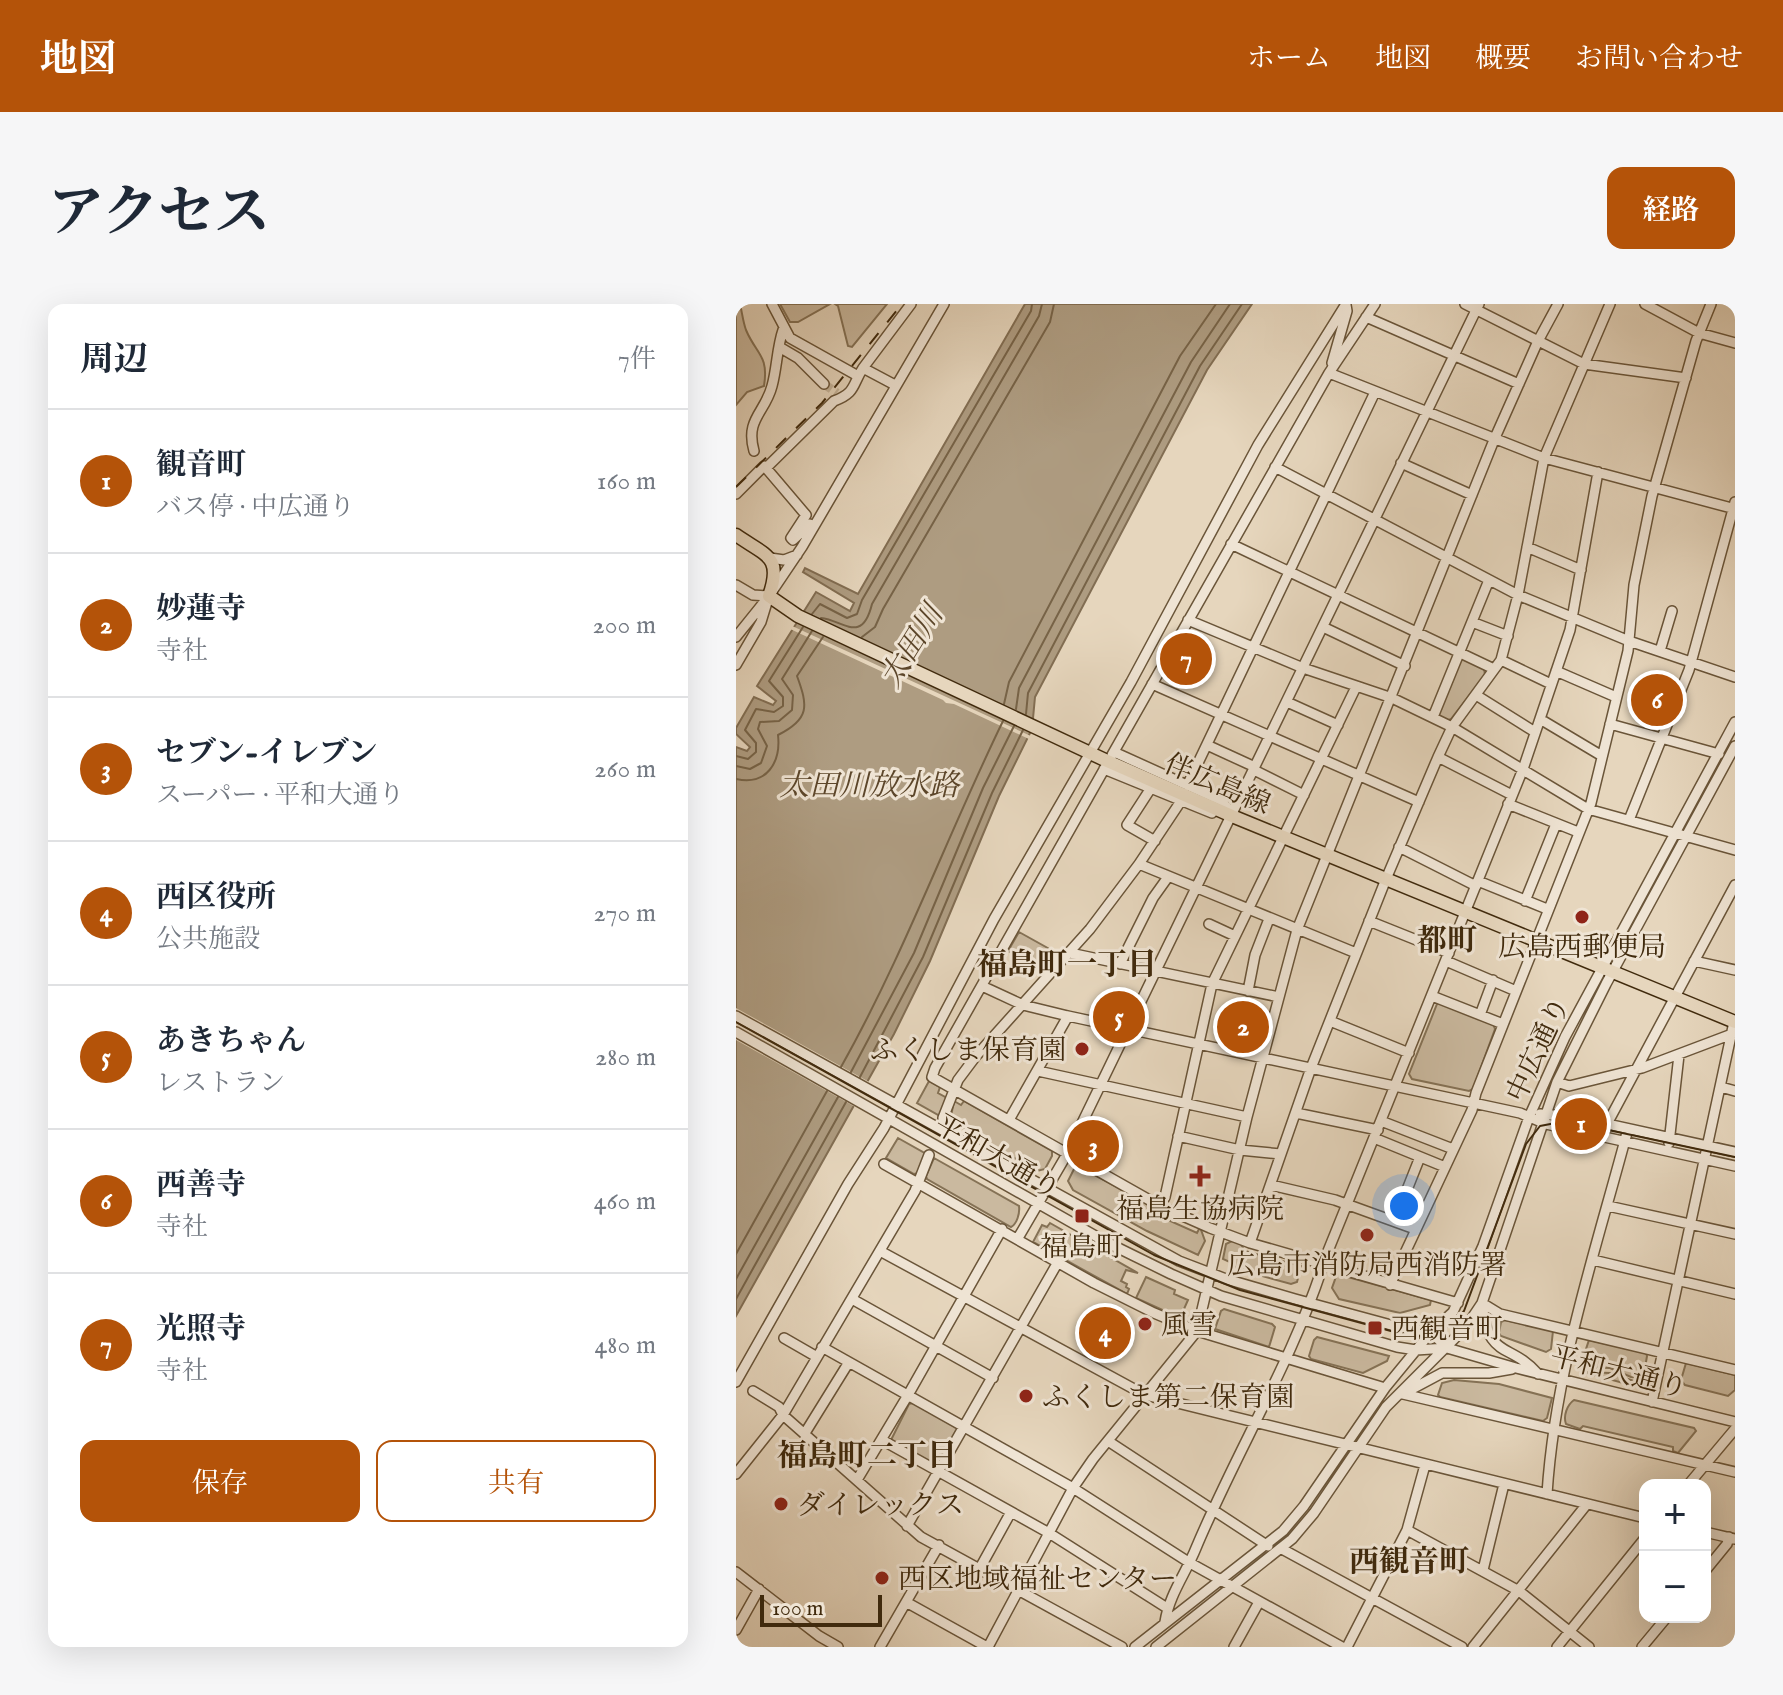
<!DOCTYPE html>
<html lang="ja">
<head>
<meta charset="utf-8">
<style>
	body { margin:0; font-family:"IM FELL English","Noto Serif JP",serif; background:#f6f6f7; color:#1f2937 }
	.controls { position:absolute; right:24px; bottom:24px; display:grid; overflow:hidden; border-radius:16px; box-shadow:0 8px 32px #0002 }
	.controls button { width:72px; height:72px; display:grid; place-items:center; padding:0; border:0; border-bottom:2px solid #e0e1e3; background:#fff; color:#1f2937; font:40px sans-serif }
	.scale { position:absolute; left:24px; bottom:20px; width:122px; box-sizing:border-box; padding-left:8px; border:4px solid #402a0d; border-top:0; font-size:22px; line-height:28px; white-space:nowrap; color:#402a0d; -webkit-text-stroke:6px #efe4d4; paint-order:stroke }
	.you { position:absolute; left:668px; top:902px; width:28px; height:28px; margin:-20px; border:6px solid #fff; border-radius:50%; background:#1a73e8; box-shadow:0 0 0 12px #1a73e833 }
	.badge { display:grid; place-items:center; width:52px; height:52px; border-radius:50%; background:#b45309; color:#fff; font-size:26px; font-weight:700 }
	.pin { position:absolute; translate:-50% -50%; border:4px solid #fff; box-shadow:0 2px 8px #0006 }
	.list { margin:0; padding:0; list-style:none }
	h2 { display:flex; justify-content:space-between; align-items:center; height:104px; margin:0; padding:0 32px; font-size:34px }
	h2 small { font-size:26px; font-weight:400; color:#747a83 }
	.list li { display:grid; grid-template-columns:52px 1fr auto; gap:24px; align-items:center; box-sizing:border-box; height:144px; padding:0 32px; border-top:2px solid #e0e1e3 }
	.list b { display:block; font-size:30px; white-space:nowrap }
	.list p { margin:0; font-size:26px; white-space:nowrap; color:#747a83 }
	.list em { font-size:26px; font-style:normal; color:#747a83 }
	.actions { display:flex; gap:16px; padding:24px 32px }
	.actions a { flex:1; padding:18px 0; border:2px solid #b45309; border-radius:16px; text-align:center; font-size:28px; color:#b45309 }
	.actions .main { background:#b45309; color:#fff }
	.map { position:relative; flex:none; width:999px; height:1343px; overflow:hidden; border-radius:16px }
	header { display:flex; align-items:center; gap:48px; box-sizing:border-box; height:112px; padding:0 40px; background:#b45309; color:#fff }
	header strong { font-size:38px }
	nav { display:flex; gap:44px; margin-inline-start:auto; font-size:28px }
	.intro { display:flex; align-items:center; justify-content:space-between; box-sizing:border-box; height:192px; padding:0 48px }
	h1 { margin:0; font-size:56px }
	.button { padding:20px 36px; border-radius:16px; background:#b45309; color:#fff; font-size:28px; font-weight:700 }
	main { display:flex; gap:48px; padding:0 48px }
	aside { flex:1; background:#fff; border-radius:16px; box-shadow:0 8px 32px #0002 }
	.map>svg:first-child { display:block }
	.green { fill:#cab99f; stroke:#857256; stroke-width:2 }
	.water { fill:#ae9c81; stroke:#826e53; stroke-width:2 }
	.pier { fill:#e6d6bd }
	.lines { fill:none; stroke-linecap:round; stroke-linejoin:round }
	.shore { stroke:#776347; stroke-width:2 }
	.minor-tunnel { stroke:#c5b49a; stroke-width:9; stroke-dasharray:9 4.5; stroke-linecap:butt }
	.minor-casing { stroke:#6a5539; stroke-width:12 }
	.major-casing { stroke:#402a0d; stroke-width:15 }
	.minor { stroke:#efe4d4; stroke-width:9 }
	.major { stroke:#e6d6bd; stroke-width:12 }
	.tram { stroke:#402a0d; stroke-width:2 }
	.rail { stroke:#402a0d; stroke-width:2; stroke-dasharray:14 14; stroke-linecap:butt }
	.poi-dot { fill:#8f2418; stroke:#efe4d4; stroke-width:3 }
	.labels { text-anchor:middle; stroke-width:6; stroke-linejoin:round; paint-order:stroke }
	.street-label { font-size:28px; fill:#402a0d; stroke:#efe4d4 }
	.poi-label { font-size:28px; fill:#402a0d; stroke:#efe4d4; text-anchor:start }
	.water-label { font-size:30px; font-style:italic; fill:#5c462a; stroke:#efe4d4 }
	.neighbourhood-label { font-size:30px; font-weight:bold; fill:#402a0d; stroke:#efe4d4 }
</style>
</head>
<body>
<header>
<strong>地図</strong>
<nav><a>ホーム</a><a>地図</a><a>概要</a><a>お問い合わせ</a></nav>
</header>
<div class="intro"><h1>アクセス</h1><a class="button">経路</a></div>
<main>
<aside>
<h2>周辺<small>7件</small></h2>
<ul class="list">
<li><span class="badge">1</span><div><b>観音町</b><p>バス停 · 中広通り</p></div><em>160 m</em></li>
<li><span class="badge">2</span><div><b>妙蓮寺</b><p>寺社</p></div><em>200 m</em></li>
<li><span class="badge">3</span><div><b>セブン-イレブン</b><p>スーパー · 平和大通り</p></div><em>260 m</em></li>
<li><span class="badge">4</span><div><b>西区役所</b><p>公共施設</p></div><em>270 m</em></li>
<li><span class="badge">5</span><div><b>あきちゃん</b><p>レストラン</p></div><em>280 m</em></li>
<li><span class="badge">6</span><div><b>西善寺</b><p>寺社</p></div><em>460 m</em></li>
<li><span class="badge">7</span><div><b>光照寺</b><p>寺社</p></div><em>480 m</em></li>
</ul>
<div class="actions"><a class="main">保存</a><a>共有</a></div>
</aside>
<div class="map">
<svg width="999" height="1343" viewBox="0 0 999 1343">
	<rect width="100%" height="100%" fill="#e6d6bd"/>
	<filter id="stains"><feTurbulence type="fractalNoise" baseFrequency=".0025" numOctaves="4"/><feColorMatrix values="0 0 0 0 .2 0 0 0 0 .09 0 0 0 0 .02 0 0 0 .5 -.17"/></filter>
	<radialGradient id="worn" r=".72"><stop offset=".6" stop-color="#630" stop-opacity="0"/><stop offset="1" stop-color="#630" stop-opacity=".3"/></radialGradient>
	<path class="green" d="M0,0h4c2,8 3,18 6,26 10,24 23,25 18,56l-17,6 -11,13z
		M44,0h50l-32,18h-8z
		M99,0h52l-35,43 -4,-1 -10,-40z
		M726,355l22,9 1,7 -34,44 -4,2 -8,-4 -1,-4 21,-53z
		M283,628l43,24 -15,16 -39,-21z
		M705,698l52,22 2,5 -22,60 -4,2 -57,-12 -3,-5 28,-70z
		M193,777l11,6 -2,6 9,5 -7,18 -23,-13z
		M218,797l7,4 3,-4 88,50v5l-7,13 -8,2 -87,-50z
		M162,834l30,17 -9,18 -5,1 -28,-16z
		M198,854l85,48c1,7 -2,18 -8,21l-84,-48 -1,-3z
		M340,861l89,48 5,1 -2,6 29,13 3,-6 5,14 -7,14 -51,-24 -74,-41 -5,-9z
		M314,919l88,50 -12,-3 -5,11 6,3 -1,3 3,2 -2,5 -94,-52 9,-17 5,2z
		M496,937l8,2 5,8 56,15 -4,16 -6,2 -54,-15 -5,-6 -9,-4 3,-15z
		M601,970l94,26 -1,5 -30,8 -61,-14 -7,-11z
		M410,973l29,13 -1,4 14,6 -8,18 -44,-20z
		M488,1005l48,15 3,3 -6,20 -54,-18 6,-18z
		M769,1016l48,11 -2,18 -5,3 -45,-16 -2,-3 2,-11z
		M581,1033l72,19 -2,5 -24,12 -52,-14 -2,-3 5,-16z
		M853,1036l57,13 1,3 -3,18 -3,4 -10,-1 -21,-9 -27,-1 -2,-3z
		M950,1059l49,12v15l-7,6 -43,-11 -4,-5z
		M847,1068l28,1 37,13 -3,3z
		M718,1076l45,4 53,14 -5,20 -4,3 -103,-24 -2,-2 4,-12z
		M838,1096l120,28 2,3 -18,22 -5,-2v-4l-90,-21 -3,3 -14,-5c-3,-8 1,-19 8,-24z
		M177,1099l47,25 -23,38 -46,-26 18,-36z"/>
	<path class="water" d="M289,0h227l-45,66 -172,327 -3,32 -33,67 -69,165 -36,73 -158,282v-569l11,4 3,-4 -14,-13v-6l18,-31 19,8 3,-4 -19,-15 59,-94 34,19 4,-8 -51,-31 2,-4 53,26z"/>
	<path class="pier" d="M54,321l243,112 -2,3 -77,-36 -8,-1 -3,-3 -155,-72z
		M0,704l135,75 -14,25 -121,-68z"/>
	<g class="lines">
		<path class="shore" d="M76,310l8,-10 27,14 10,-4 5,-14 169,-289 1,-7
			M85,314c22,2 41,27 51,-14l167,-288 3,-12
			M126,333l13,-10 8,-18 167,-287 4,-18
			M268,400l5,-22 171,-326 36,-52
			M280,405l3,-21 172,-326 39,-58
			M290,410l2,-21 172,-327 42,-62
			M0,452l12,3 8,-7v-9l-11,-13 11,-21 18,3 9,-6v-9l-14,-16 34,-54
			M0,462l14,3 11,-6 6,-17 -9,-17 2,-7 19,-1 13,-11 1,-15 -11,-16 30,-48
			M0,475c31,7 45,-17 42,-44 32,-16 30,-29 19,-59l26,-39
			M105,763c63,-112 106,-231 162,-346
			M115,768l63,-119 69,-165 31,-62
			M124,773l63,-120 69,-164 31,-63
			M0,950l91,-163
			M0,975l102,-182
			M0,995l110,-197"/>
		<path class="minor-tunnel" d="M88,80l13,9"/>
		<defs>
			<path id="minor" d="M36,0l18,34 68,38
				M729,0l119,60 102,14
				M909,0l54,29 36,10
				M630,13l153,67
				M45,44l17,10 26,26
				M596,59l15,-52 -1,-6
				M593,69l215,85 191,51
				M159,81l-32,-17 48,-64
				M18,147c-9,-32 11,-38 18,-65 5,-18 5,-39 11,-56
				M665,159l71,32
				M539,163l243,128 111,46 106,36
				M30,164l40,47 -15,23 2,2 17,-16 4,2
				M0,190l28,-28 2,2 68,-67c22,-8 18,-16 29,-33
				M495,240l263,125
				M791,243l54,23
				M34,254l14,2 13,-5
				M0,281l17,10 16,1
				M452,316l115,48 89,30 60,29 136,82 147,41
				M736,318l36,14
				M587,323l82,39
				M0,333l33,-41 33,-49 142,-243
				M924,347l12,-40
				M765,356l50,24
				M0,361l25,-43 7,-23
				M820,367l60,26
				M416,380l267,118
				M740,391l59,37
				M551,398l51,23
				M697,413l56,-137
				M804,415l62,37
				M874,420l109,30
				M471,441l48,22
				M378,448l108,49 9,12
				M376,451l217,-382 46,-69
				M702,453l74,38
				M370,462l-171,302 -3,9 228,129 50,22 40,15 208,60
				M368,465l108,44
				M518,466l50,25
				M451,482l188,-394
				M415,484l-24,37 28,16
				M772,500l70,28
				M893,516l60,-150 46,-168
				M663,543l77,39
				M403,560l217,89
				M742,577l69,28
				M789,597l31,-77
				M633,617l80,32
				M473,620l26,12
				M334,649l209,44
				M710,657l70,30
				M958,657l41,9
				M384,660l33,-66 15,-21
				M246,682l41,19 45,11 452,97 26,11 189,42
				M512,687l7,-36 14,-36
				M696,692l71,28
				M744,711l13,-35
				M0,712l443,245 47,18 69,20 96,26 40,7 16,16
				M594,717l79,32
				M0,728l370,210 65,32 50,22 176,51 19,3 31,-2 69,20 219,54
				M302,767l209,46
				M821,778l12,4 73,-18 90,-34
				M985,783l14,4
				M560,809l82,17
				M804,810l31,2 164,36
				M207,814l15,-38 18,-24 114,-127 49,-65 42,-63
				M273,816l59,-104
				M645,817l72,28
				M871,820l128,-239
				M442,832l62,14 41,4
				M638,834l71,29
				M933,839l10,-88
				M148,860l210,119 60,30 43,18 188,57
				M535,881l64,15 80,29
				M424,902l5,-9 47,-213 144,-297
				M872,902l127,28
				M659,916l25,-63
				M282,934l49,-84 412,-850
				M514,939l61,-175 75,-189 52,-122 14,-30 49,-67 17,-65 26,-137 66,-154
				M144,947l265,144 500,123
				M857,956l142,34
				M654,981l82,-175 4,-17 115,-290 37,-152 6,-66 18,-89 44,-155 15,-37
				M116,995l141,79
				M746,999l18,11 235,56
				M746,999c6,58 27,38 56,71
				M48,1034l33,19
				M86,1043l251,141 117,75 152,84
				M0,1078l112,-198 36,-56 110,-209 137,-237 127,-237 88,-141
				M676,1085l30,-16h47l23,-4
				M17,1087l26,16 4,8 138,122 201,110
				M667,1090l332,78
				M916,1098l82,-380
				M69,1129l44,-71
				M146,1136l167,93 118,75
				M372,1137l160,105
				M0,1170l47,-59 132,-224 14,-36
				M121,1176l51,-85 94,-166
				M952,1181l47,-56
				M811,1190c8,-125 49,-244 81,-365
				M171,1222l151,-264
				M671,1226l112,61 70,56
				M969,1228l30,7
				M546,1245l180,98
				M244,1264l31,-56
				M747,1266l21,-86
				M969,1267l22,-27 2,-7
				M0,1268l83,64 19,11
				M170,1298l81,45
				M429,1318c4,-27 21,-49 31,-74 41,-98 99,-191 130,-292l197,-487 47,-139 28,-158
				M0,1326l23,-41
				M144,1343l59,-102
				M252,1343l85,-159 20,-29 104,-128 50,-214 50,-187 197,-490 44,-99 20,-37
				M399,1343l148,-116 21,-25 81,-118 46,-56 22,-20 30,-66 46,-129 36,-80 170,-315
				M420,1343l136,-108 22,-26 72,-106 80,-80 16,-24 75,-221 49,-98 129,-238
				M498,1343l25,-45
				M611,1343l60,-117 18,-65
				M737,1343l114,-143
				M821,1343l88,-109
				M906,1343l25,-30"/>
			<path id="major" d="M0,231c30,21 47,21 33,61l29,20 307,144 127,56 503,206"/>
		</defs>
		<use href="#minor" class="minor-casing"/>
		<use href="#major" class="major-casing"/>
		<use href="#minor" class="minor"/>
		<use href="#major" class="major"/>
		<path class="tram" d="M0,718l418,233 86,35 173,47c22,-2 37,-9 51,-26l62,-167 14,-18 26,-5 169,36"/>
		<path class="rail" d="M0,183l86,-84 80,-99"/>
	</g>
	<g class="poi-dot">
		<circle cx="846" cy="613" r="8"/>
		<circle cx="346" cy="745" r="8"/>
		<path d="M460 860h8v8h8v8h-8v8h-8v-8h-8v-8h8z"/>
		<rect x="338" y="904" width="16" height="16" rx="4"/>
		<circle cx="631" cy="931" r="8"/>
		<circle cx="409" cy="1020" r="8"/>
		<rect x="631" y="1016" width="16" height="16" rx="4"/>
		<circle cx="290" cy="1092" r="8"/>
		<circle cx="45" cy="1200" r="8"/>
		<circle cx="146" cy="1274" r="8"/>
	</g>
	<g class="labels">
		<g class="street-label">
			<text transform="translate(482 479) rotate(23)" y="10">伴広島線</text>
			<text transform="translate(801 745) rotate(-65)" y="10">中広通り</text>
			<text transform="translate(262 852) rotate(30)" y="10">平和大通り</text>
			<text transform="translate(883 1067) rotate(14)" y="10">平和大通り</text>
		</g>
		<g class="poi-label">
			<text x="846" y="652" text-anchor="middle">広島西郵便局</text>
			<text x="330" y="755" text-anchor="end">ふくしま保育園</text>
			<text x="464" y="914" text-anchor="middle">福島生協病院</text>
			<text x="346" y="952" text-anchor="middle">福島町</text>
			<text x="631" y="970" text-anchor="middle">広島市消防局西消防署</text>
			<text x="425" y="1030">風雪</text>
			<text x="655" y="1034">西観音町</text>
			<text x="306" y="1102">ふくしま第二保育園</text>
			<text x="61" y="1210">ダイレックス</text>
			<text x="162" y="1284">西区地域福祉センター</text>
		</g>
		<g class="water-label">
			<text transform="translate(175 342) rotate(-58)" y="10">太田川</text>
			<text x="133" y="491">太田川放水路</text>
		</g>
		<g class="neighbourhood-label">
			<text x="711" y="646">都町</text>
			<text x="331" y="670">福島町一丁目</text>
			<text x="131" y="1161">福島町二丁目</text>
			<text x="673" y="1267">西観音町</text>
		</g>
	</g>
	<rect width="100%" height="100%" filter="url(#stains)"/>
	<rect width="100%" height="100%" fill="url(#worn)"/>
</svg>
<div class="controls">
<button>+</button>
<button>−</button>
</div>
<div class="scale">100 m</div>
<div class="you"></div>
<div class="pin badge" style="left:845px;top:820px">1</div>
<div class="pin badge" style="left:507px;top:723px">2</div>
<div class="pin badge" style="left:357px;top:842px">3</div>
<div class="pin badge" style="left:369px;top:1029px">4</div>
<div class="pin badge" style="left:383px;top:713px">5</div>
<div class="pin badge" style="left:921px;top:396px">6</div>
<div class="pin badge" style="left:450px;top:355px">7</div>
</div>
</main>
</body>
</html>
